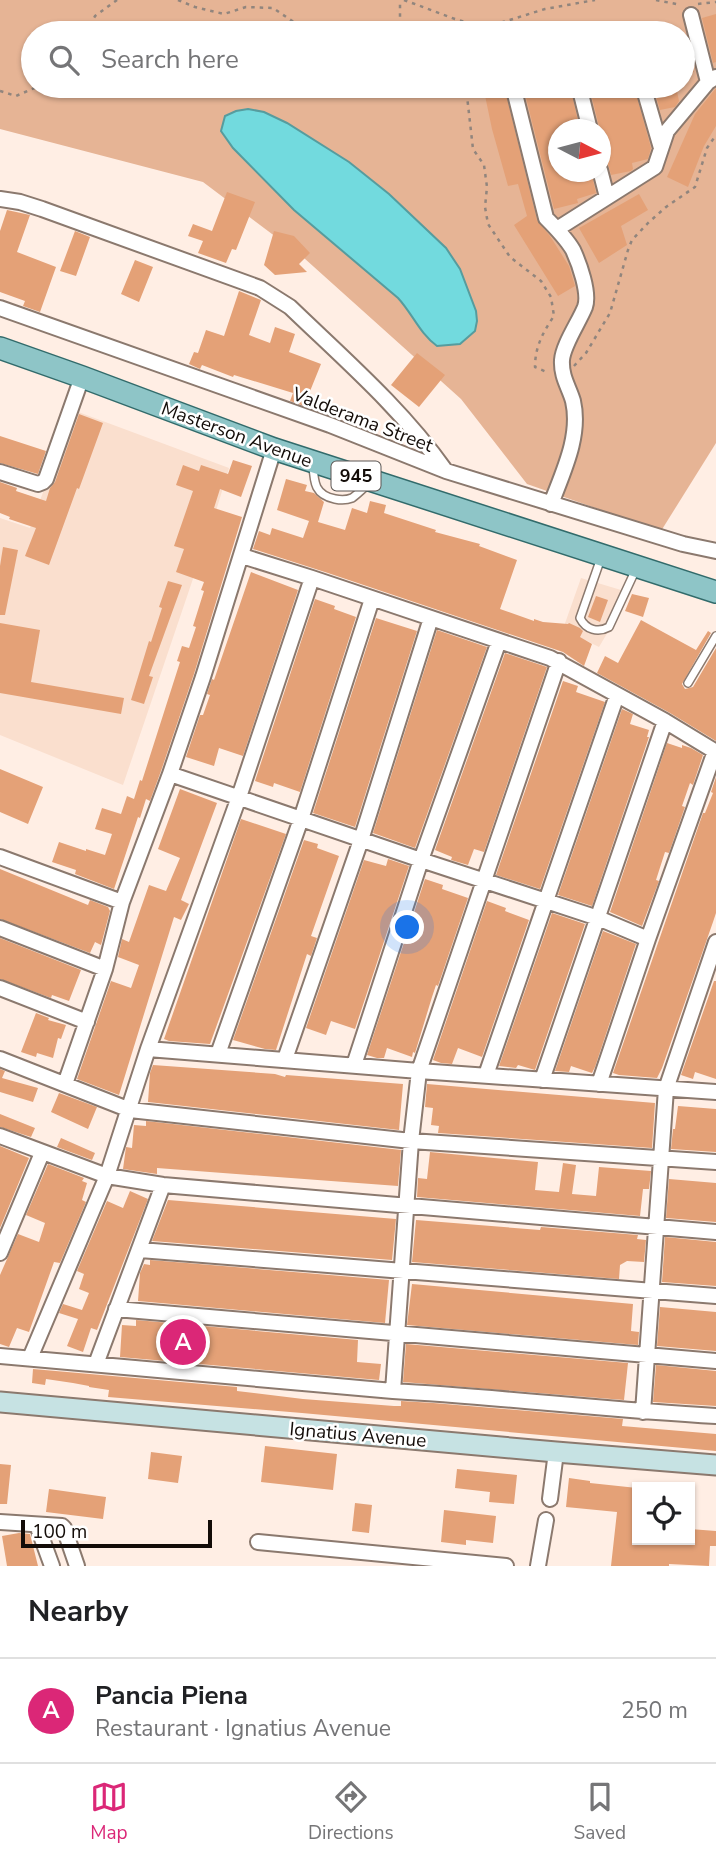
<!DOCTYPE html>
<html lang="en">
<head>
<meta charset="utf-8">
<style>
	body { margin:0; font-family:"Nunito Sans",sans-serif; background:#f6f6f6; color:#202124 }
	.controls { position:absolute; right:21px; bottom:21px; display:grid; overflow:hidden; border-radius:0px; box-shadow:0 2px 5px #0004 }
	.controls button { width:63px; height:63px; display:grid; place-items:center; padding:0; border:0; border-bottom:2px solid #e0e0e0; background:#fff; color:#202124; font:35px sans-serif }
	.compass { position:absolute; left:548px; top:119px; width:63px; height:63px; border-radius:50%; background:#fff; box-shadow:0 2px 5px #0004; rotate:96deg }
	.scale { position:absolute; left:21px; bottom:18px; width:191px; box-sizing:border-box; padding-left:7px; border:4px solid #130c08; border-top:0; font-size:19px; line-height:24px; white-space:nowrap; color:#130c08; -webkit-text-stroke:5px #fff; paint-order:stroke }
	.you { position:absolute; left:408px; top:928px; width:24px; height:24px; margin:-18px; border:5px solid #fff; border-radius:50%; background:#1a73e8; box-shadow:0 0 0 10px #1a73e833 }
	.badge { display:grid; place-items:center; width:46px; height:46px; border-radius:50%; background:#db2777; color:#fff; font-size:23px; font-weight:700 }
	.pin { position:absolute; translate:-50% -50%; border:4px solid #fff; box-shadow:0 2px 7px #0006 }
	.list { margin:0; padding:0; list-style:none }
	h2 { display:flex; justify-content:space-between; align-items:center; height:91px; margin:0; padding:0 28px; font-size:30px }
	h2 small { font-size:23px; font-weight:400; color:#757577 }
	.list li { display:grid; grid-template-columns:46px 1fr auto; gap:21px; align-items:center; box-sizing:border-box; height:105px; padding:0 28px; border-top:2px solid #e0e0e0 }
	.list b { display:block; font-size:26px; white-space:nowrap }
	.list p { margin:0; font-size:23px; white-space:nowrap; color:#757577 }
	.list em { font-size:23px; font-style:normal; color:#757577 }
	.icon { flex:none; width:38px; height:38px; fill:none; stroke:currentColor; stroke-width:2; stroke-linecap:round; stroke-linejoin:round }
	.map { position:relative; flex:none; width:716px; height:1566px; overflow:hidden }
	.search { position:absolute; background:#fff; box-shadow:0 2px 5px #0004; left:21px; right:21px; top:21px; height:77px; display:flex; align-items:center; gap:18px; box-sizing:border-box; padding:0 24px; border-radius:38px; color:#757577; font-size:26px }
	.sheet { height:196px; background:#fff }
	nav { display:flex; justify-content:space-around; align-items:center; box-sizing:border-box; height:98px; border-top:2px solid #e0e0e0; background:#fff; font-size:19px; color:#757577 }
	nav a { display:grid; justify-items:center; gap:4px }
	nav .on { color:#db2777 }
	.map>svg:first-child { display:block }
	.built { fill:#fadfce }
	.green { fill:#e6b495; fill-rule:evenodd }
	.water { fill:#72dade; stroke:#569c9e; stroke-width:2 }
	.building { fill:#e4a177 }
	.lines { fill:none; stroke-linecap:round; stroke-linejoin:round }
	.lane-casing { stroke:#8b796e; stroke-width:10 }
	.street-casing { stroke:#8b796e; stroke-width:18 }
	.secondary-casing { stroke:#8b796e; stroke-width:23 }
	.primary-casing { stroke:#326b6b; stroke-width:24 }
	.path { stroke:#91857d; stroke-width:2.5; stroke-dasharray:3.5 5; stroke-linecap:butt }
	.lane { stroke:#fff; stroke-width:7 }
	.street { stroke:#fff; stroke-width:14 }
	.secondary { stroke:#c6e2e3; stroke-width:19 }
	.primary { stroke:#8ec5c7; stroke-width:21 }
	.labels { text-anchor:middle; stroke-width:5; stroke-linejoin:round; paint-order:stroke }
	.shield { fill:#fff; stroke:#5a5552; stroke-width:2 }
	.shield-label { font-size:18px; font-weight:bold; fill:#130c08 }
	.street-label { font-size:19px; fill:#130c08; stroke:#fff }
</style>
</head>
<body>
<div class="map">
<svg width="716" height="1566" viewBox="0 0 716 1566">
	<rect width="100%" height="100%" fill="#ffeee4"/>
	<path class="built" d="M73,410l156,58 -13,43 -93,274 -123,-50v-217l30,10z
		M581,578l50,15 -32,54 -36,-18z"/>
	<path class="green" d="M0,0h716v443l-55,88 -134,-47 -66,-85 -157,-141 -101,-76 -203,-53zM33,33h650v53h-650zM558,130h42v42h-42z"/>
	<path class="water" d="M248,109l16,3 23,11 62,39 40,32 57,54 14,21 16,42 1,10 -2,10 -15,13 -23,2c-17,-12 -25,-33 -39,-48l-104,-88 -61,-62 -12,-17 4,-15 11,-5z"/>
	<path class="building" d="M716,14v48l-3,1 -11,-45z
		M687,40l7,32 -11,4v-35z
		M483,86h21l33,134 13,16 19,30 6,20 -17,10 -44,-71 13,-9 -9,-32 -10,2 -16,-57z
		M523,86h47l10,44h-22v42h33l5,21 -19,6 1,4 -24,6z
		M589,86h45l17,62 -3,11 -16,4 1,6 -2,2 -20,4 -2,-8 -4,-5 -5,-19v-13z
		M653,86h23l3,15 -4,6 -15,3z
		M716,88v38l-12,20 -16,41 -21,-10 28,-63z
		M227,192l28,10 -19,48 -4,-1 -6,14 -28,-10 5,-12 -15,-5 5,-12 19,7z
		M639,194l9,16 -27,16 6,19 -28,18 -20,-35z
		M7,210l23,5 -13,37 39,15 -16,45 -17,-6 2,-5 -25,-9v-61z
		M75,231l15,6 -14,39 -16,-5z
		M274,231l20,5 16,17 -11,11 8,8 -32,3 -11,-10z
		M135,260l18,7 -14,35 -18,-8z
		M239,291l22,9 -12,35 21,8 5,-16 20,7 -6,18 32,12 -17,42 -14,-5 3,-8 -59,-18 -1,2 -31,-12 -2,4 -11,-5 5,-12 4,1 8,-23 18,6z
		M417,353l28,22 -26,32 -28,-22z
		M79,414l24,9 -24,66 -2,-1 -28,77 -24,-9 11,-28 -27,-9 1,-2 -10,-4v-31l17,6 -1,3 30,10 4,-13 5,-6z
		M0,436l46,15 -8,23 -38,-11z
		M233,460l19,6 -11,31 -21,-8 -6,19 28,9 -48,157 -33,97 -11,30 -4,-2 -6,19 -2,-1 -24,72 -39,-15 1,-4 -24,-8 7,-20 27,9v-2l19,6 7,-21 -17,-5 7,-21 19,6 6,-18 7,3 6,-19 2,1 38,-119 -3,-1 5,-15 7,2 7,-21 -3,-1 11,-35 -3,-1 3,-8 -28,-10 8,-23 -10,-3 19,-55 -17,-6 7,-20 16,6 2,-6 27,9z
		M286,479l21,6 -2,6 9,2 10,9 -6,20 27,8 7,-22 15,5 3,-12 16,4 -2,8 52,17 -1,2 45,12 -1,2 38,14 -17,49 34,12v-2l9,3 25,2 1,-1 11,5 3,3 -3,6 12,7 -8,22 -21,-14 -235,-79 -75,-24 6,-18 11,4 2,-7 31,10 6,-17 -32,-11z
		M3,547l15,3 -13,65h-5v-49z
		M251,572l47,18 -55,166 -24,-8 -5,18 -28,-9 14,-42h3l7,-20 -3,-1 5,-15 2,1z
		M168,581l14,4 -33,91 4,1 -9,27 -13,-4 18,-59 2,1 11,-34 -3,-1z
		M632,594l17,4 -6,19 -18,-6z
		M596,596l12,4 -8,22 -12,-5z
		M315,599l20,7 -1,3 22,8 -56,175 -26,-9 -1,4 -18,-6z
		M376,618l41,13 -62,196 -42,-14z
		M641,620l55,30 12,-19 3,2 -29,51 3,5 8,-2 23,-39v93l-46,-28 -73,-40 8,-17 13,7z
		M0,623l40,7 -9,52 93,16 -3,16 -121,-21z
		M437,630l50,17 -72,201 -42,-15z
		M505,653l42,14 -63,185 -10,-3 -6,16 -17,-5 1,-3 -17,-7z
		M563,681l15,5 -2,6 29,10 -65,187 -44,-14z
		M622,709l11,5 -3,10 19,6 -2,7h2l-57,169 -34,-11z
		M667,743l15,5v-3l9,3 12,7 -10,30 -3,-2 -8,23 3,1 -16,46 -4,-1 -9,28 3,1 -17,45 -32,-14z
		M0,769l43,18 -15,37 -28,-12z
		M716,777v136l-3,9 -51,146 -5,10 -38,-3 -6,-2 90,-260h2l8,-20 -2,-1z
		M180,789l37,14 -36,97 8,4 -8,16 -7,-3 -55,178 -42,-16 34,-98 20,7 8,-23 -21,-8 4,-18 7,3 20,-57 17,6 14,-33 -22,-9z
		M241,819l45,15 -76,210 -41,-3 -5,-2z
		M304,840l14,4 -1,4 22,8 -28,80 6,2 -6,18 -4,-2 -31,96 -11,-1 -32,-9z
		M388,859l21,7 -54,163 -24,-8 -5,14 -20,-7 58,-168 22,6z
		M0,869l88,36 2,-5 18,7 2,4 -9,34 -6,-3 -5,11 -90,-34z
		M425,879l18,6 -1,4 26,9 -30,88 -2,-1 -4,12 -17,56 -2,-1 -1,5 -25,-9 -3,10h-7l-10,-3z
		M487,901l19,7 -1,3 24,9 -47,137 -24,-9 -6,16 -11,-1 -8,-3z
		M552,913l33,11 -50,146 -17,-5 -2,3 -17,-2z
		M603,931l33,13 -41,123 -3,6 -21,-7 -2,6 -14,-1z
		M0,938l81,32 -12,31 -17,-6 -1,3 -51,-19z
		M714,981h2v98l-21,-7 -2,7 -12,-4z
		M36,1013l13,5 -1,2 18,5 -5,14 -3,-1 -5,20 -16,-5 -1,4 -15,-5z
		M153,1065l122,9 10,3 1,-2 117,9 -4,46 -251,-28 2,-29z
		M0,1069l5,2 -3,7 36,10 -5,14 -33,-10z
		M427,1084l228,19 -3,45 -214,-15 1,-7 -8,-1 2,-17 -8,-1z
		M59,1093l38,14 -9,22 -37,-17z
		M678,1106l38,3v43l-45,-3 2,-20h2z
		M0,1114l35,14 -4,9 -31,-10z
		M146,1121l255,29 -3,36 -241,-18v6l-34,-5 3,-22 6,1 2,-23 12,1z
		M61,1138l34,15 -3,7 -35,-13z
		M0,1146l29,12 -29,70z
		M430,1152l108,10 -3,28 24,2 4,-29 13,2 -4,29 24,2 3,-29 52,4 -2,18h-6l-3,27 -223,-19 1,-19 9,1z
		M48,1164l36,14 -2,3 5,2 -5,17 4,2 -26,61 -6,-1 -25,70 -12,-4 -8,19 -9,-3v-69l18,-41 21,8 6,-19 -19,-8z
		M669,1179l47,4v39l-50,-4z
		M130,1191l18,8 -51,131 -6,-2 -8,24 -16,-6 11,-27 -19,-6 4,-9 19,6 7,-17 -10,-4 5,-15 -7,-3 30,-70 16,7z
		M168,1200l228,19 -4,41 -240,-19z
		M416,1220l124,10 1,-3 97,8 -1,4 9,1 -2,22 -17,-1 -7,4 -1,14 -207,-17z
		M665,1237l51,5v44l-54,-4z
		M150,1260l239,20 -4,43 -247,-22 2,-28 4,-9 6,1z
		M412,1284l221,20 -2,27 8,1 -1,13 -231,-20z
		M660,1307l56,5v39l-59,-5z
		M136,1320l222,20 -1,22 24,2 -2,16 -259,-23 2,-32 14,1z
		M406,1344l222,19 -4,37 -221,-18z
		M656,1365l60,6v35l-63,-4z
		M33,1369l204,18v4l66,8 91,7h7v-5l32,2 190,16 -1,7 94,8v17l-414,-38 -194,-16 1,-7 -20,-3v-1l-16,-3 -27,-4 -1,6 -13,-2z
		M265,1446l72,8 -4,36 -72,-8z
		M151,1452l31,4 -4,27 -30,-4z
		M0,1464l11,1 -4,39h-7z
		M457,1469l60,6 -3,29 -25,-2 1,-10 -35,-4z
		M569,1478l21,3v2l47,5v52h53v-11l26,2v15h-6l-1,20 -40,-2v2h-58l6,-54 -51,-5z
		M49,1489l57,8 -3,22 -57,-7z
		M355,1503l17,2 -3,28 -17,-2z
		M444,1510l52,6 -3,27 -27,-3v5l-25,-3z
		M19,1533l11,1 8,32h-31l-5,-30z"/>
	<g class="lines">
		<defs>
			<path id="lane" d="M313,465c1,18 2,30 22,34 5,1 12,1 17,-1 6,-4 12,-11 18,-15
				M601,558l-21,60c6,12 18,15 29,9l27,-58
				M688,683l28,-47"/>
			<path id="street" d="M691,15l17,67
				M628,30l1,3
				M513,86l33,132c9,9 20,20 27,32 6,13 17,43 12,57 -6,15 -22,38 -23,53 -1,17 7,27 11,41 8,35 -10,71 -22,103
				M579,86l11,44
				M643,86l18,62
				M600,170l7,27
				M0,199l20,3 22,7 218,79 30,19c54,52 112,102 155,163
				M557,229l98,-62 12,-36 41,-49 8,-5
				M0,308l330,117 116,46 237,73 33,7
				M0,472l38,12 5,-2 3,-3 36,-102
				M242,556l70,22 238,80 115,63 51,31
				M170,774l251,86 177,58 50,21
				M0,857l122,45
				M0,928l105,41
				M0,988l87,34
				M148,1049l271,22 297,21
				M218,1054l83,-235 71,-220
				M0,1059l130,51 281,31 305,21
				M285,1059l76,-219 70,-222
				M354,1065l67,-205 78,-219
				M486,1075l131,-380
				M542,1080l123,-359
				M65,1084l40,-115 17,-67 48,-128 33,-97 71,-228
				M599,1084l49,-145 67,-188
				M0,1136l107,40 56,9 553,47
				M140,1250l576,46
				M0,1253l42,-100
				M116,1309l600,52
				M0,1356l393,35c108,6 215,19 323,25
				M30,1358l77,-182 41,-127 91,-252 73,-219
				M96,1364l67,-179
				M393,1391l18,-250 8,-70 140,-410
				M643,1412l23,-323 50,-147
				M550,1499l6,-47
				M0,1522l62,4 2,2 13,38
				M37,1525l15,41
				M258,1542l248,24
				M538,1566l8,-46"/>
			<path id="secondary" d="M0,1402l556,50 160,13"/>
			<path id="primary" d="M0,348l82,29 192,72 442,143"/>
		</defs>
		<use href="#lane" class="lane-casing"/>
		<use href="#street" class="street-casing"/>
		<use href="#secondary" class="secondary-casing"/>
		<use href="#primary" class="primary-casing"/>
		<path class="path" d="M178,0l17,7 29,7 22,-7 27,1 25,17 19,5 22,3
			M404,0l51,19 20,6 25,-2 45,-14 50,-9
			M656,0l25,5
			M698,4l18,-2
			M87,33l8,-17 22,-16
			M358,33l29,-2 9,2
			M396,33l4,-10v-23
			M461,86l6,10 6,53 11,16 3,22 -2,20 3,17 22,33 31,24 10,16 3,19c-11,16 -19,31 -19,51l14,6
			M0,91l16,5 23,-10
			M574,366l12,-13 24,-40 18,-63 4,-10 16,-17 18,-16 29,-20 12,-39 9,-13"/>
		<use href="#lane" class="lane"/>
		<use href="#street" class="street"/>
		<use href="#secondary" class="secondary"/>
		<use href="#primary" class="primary"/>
	</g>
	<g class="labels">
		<rect class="shield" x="331.5" y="461.5" width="49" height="29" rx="5"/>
		<g class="shield-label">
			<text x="356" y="482">945</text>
		</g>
		<g class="street-label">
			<text transform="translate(363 419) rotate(21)" y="7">Valderama Street</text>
			<text transform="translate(237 434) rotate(20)" y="7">Masterson Avenue</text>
			<text transform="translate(358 1434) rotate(5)" y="7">Ignatius Avenue</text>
		</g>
	</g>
</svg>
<div class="controls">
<button><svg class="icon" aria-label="locate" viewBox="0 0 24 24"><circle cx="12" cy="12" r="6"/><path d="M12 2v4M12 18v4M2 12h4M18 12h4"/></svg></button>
</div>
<svg class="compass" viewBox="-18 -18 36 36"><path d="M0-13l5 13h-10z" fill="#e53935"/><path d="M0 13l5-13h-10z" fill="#757577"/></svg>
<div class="scale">100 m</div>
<div class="you"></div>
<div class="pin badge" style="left:183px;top:1342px">A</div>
<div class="search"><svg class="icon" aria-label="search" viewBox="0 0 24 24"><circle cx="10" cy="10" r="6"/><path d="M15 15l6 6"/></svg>Search here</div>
</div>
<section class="sheet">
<h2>Nearby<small></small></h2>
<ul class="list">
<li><span class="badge">A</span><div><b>Pancia Piena</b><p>Restaurant · Ignatius Avenue</p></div><em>250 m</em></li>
</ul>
</section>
<nav>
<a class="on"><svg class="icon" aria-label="map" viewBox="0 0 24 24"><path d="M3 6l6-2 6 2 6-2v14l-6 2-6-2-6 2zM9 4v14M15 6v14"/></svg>Map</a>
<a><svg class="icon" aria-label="directions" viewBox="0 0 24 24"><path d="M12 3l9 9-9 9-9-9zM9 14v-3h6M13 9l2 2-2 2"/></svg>Directions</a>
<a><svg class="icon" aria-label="saved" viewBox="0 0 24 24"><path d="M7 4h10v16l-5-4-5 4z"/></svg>Saved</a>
</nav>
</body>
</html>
